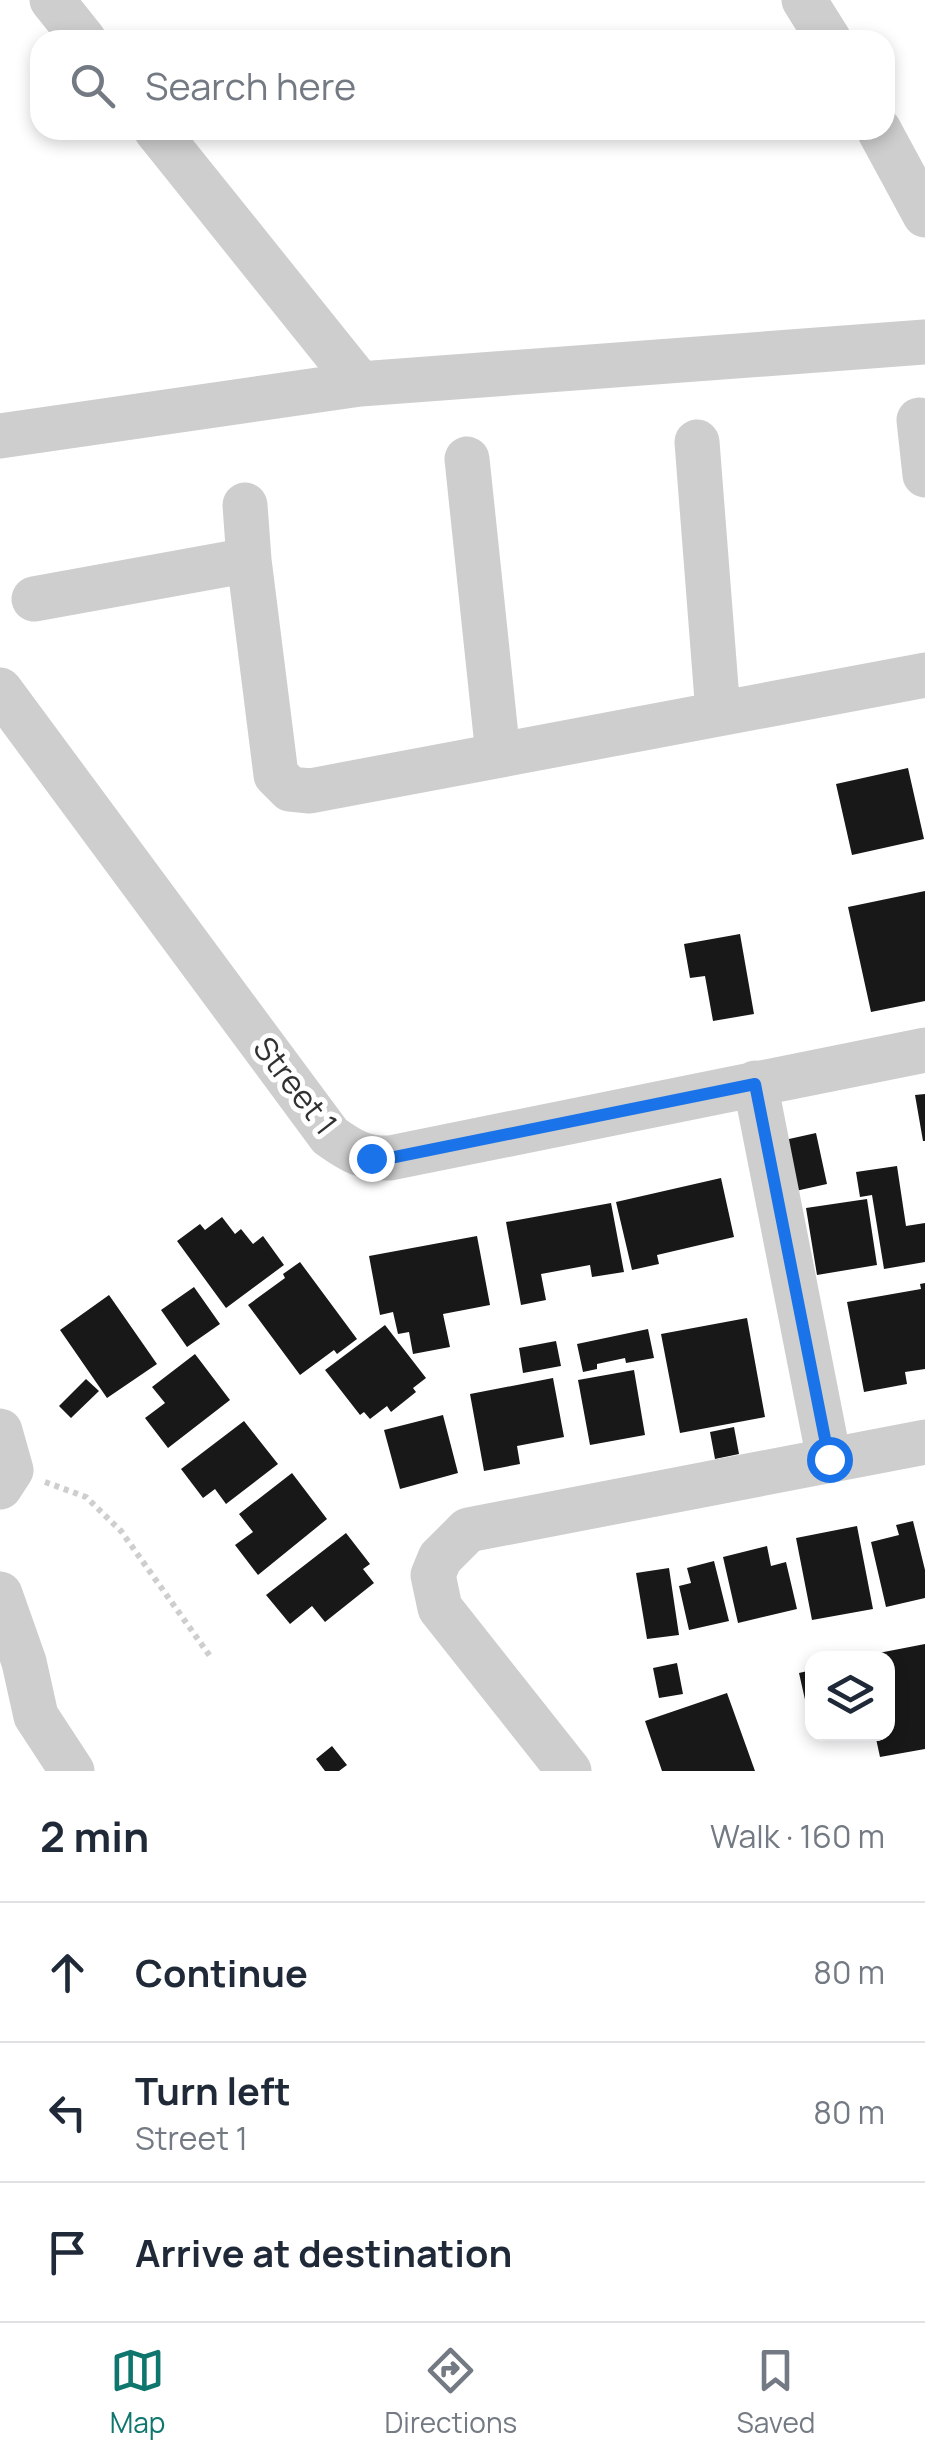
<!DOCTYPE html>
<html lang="en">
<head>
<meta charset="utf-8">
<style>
	body { margin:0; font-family:Manrope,sans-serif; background:#f6f6f7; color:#1f2937 }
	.controls { position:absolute; right:30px; bottom:30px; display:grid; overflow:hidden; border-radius:20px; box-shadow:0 5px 15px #0003 }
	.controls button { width:90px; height:90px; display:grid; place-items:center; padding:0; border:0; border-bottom:2px solid #e0e1e3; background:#fff; color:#1f2937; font:50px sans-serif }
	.stop { position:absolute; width:30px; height:30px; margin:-22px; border:8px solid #1a73e8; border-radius:50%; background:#fff }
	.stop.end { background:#1a73e8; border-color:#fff; box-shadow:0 2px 10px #0008 }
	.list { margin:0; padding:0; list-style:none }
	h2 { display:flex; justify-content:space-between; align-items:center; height:130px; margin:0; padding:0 40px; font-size:42px }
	h2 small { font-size:32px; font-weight:400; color:#747a83 }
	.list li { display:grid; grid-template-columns:65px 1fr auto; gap:30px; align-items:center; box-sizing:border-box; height:140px; padding:0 40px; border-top:2px solid #e0e1e3 }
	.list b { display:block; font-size:38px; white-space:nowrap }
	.list p { margin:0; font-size:32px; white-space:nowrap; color:#747a83 }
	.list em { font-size:32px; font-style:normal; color:#747a83 }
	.icon { flex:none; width:55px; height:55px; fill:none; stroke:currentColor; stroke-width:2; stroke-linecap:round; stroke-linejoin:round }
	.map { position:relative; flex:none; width:925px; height:1771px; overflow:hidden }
	.search { position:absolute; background:#fff; box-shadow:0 5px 15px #0003; left:30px; right:30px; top:30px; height:110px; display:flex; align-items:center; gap:25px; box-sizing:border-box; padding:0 35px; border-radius:30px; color:#747a83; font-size:38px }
	.sheet { height:550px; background:#fff }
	nav { display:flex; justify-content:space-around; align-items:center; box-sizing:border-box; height:140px; border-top:2px solid #e0e1e3; background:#fff; font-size:28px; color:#747a83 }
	nav a { display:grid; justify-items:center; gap:5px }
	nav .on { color:#0f766e }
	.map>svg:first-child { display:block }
	.building { fill:#181818 }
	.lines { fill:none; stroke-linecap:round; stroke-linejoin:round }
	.path { stroke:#cecece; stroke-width:6; stroke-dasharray:5 5; stroke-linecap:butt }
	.minor { stroke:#cecece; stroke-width:45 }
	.route { stroke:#1a73e8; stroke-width:12 }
	.labels { text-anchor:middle; stroke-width:10; stroke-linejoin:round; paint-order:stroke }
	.street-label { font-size:32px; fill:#313131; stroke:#fff }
</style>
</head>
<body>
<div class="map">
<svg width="925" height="1771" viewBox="0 0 925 1771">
	<rect width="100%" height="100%" fill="#fff"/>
	<path class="building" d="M908,768l16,71 -72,16 -16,-71z
		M925,891v110l-54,11 -23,-105z
		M740,934l14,80 -41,7 -8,-45 -15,2 -6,-34z
		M925,1094v47h-2l-8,-46z
		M816,1133l11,51 -36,8 -11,-51z
		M897,1166l9,60 19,-3v39l-41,7 -12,-74 -12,2 -4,-25z
		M721,1178l13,59 -77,18 2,9 -27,6 -16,-68z
		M867,1199l10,66 -60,10 -11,-67z
		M611,1203l13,69 -32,5 -2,-12 -49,9 5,26 -25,5 -15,-83z
		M222,1217l13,17 6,-5 12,15 10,-8 21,29 -58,43 -49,-67 23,-17 5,6z
		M477,1236l13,69 -47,9 7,33 -37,7 -4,-22 -11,2 -5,-22 -13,3 -11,-59z
		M300,1262l57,77 -20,15 -3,-4 -34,25 -52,-70 37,-27 -2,-4z
		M925,1283v86l-20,3 2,12 -43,8 -17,-90 74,-13 -1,-5z
		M194,1287l26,37 -33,23 -26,-37z
		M109,1295l48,69 -50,34 -47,-68z
		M747,1318l18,99 -85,16 -19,-99z
		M385,1325l41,53 -13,10 3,4 -25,20 -4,-6 -17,13 -6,-7 -4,3 -35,-45z
		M648,1329l6,29 -28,5 -1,-5 -28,6v5l-14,3 -6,-28z
		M556,1341l5,25 -38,7 -4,-25z
		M195,1354l35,46 -62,48 -23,-30 20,-15 -13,-16z
		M634,1370l11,65 -55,10 -12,-65z
		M553,1378l11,59 -47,9 3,18 -36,7 -14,-77z
		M86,1379l13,12 -28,27 -12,-12z
		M443,1415l15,58 -58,16 -16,-59z
		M244,1421l34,43 -52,40 -11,-15 -12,9 -22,-29z
		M734,1427l5,27 -24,5 -5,-27z
		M292,1473l35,46 -69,56 -23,-30 18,-13 -14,-18z
		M913,1521l12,49v28l-39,9 -15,-65 28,-7 -3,-10z
		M857,1526l16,83 -61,11 -16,-82z
		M346,1533l24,31 -7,5 11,14 -49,39 -13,-16 -22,18 -24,-29z
		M767,1546l4,20 15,-4 11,47 -59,14 -15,-66z
		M714,1561l15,60 -40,9 -10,-44 12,-3 -4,-15z
		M669,1568l10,67 -32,4 -11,-66z
		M925,1644v105l-45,8 -5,-23h13v-76h-29l-1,-1z
		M677,1663l6,31 -24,4 -6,-30z
		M812,1670v33l-6,1 -7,-31z
		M727,1693l28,78h-93l-17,-50z
		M332,1746l15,19 -8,6h-14l-9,-12z"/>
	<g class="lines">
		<path class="path" d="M45,1482l41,15 35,34 91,128"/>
		<path class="minor" d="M52,0l32,40
			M804,0l25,40
			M156,130l204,254
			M879,130l46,85
			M919,420l6,55
			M0,436l360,-52 565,-42
			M697,442l21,271
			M467,459l31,296
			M245,505l4,55 27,215 14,14 20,2 615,-116
			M34,599l215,-39
			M0,690l330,446c21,15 34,23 60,22l535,-108
			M755,1083l74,376
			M0,1431l11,39 -11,17
			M0,1594l24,68 12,54 36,55
			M569,1771l-129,-163 -7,-33 7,-17 28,-28 457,-88"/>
	</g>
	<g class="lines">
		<path class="route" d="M371,1158h19l365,-74 74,375"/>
	</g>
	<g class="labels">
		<g class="street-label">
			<text transform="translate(295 1086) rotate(52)" y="11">Street 1</text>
		</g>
	</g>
</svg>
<div class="controls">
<button><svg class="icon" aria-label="layers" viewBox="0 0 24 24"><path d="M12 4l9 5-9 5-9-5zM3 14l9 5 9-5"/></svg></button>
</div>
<div class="stop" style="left:829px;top:1459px"></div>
<div class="stop end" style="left:371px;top:1158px"></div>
<div class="search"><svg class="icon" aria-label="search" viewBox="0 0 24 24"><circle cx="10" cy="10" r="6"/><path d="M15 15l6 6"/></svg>Search here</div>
</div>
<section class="sheet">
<h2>2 min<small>Walk · 160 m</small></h2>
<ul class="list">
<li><svg class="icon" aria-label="ahead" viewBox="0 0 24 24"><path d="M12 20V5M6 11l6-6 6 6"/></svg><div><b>Continue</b></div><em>80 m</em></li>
<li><svg class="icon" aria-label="left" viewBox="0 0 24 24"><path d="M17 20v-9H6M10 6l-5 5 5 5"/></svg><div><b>Turn left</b><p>Street 1</p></div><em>80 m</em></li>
<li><svg class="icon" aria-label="arrive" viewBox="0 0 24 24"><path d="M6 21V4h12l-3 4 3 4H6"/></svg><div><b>Arrive at destination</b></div></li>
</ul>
</section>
<nav>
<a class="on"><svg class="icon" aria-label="map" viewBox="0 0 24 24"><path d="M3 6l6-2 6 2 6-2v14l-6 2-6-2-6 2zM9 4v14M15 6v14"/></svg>Map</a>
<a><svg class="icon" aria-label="directions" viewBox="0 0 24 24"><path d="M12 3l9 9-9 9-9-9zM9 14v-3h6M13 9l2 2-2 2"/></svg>Directions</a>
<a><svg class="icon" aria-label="saved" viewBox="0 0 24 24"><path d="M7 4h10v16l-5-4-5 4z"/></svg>Saved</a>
</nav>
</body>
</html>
